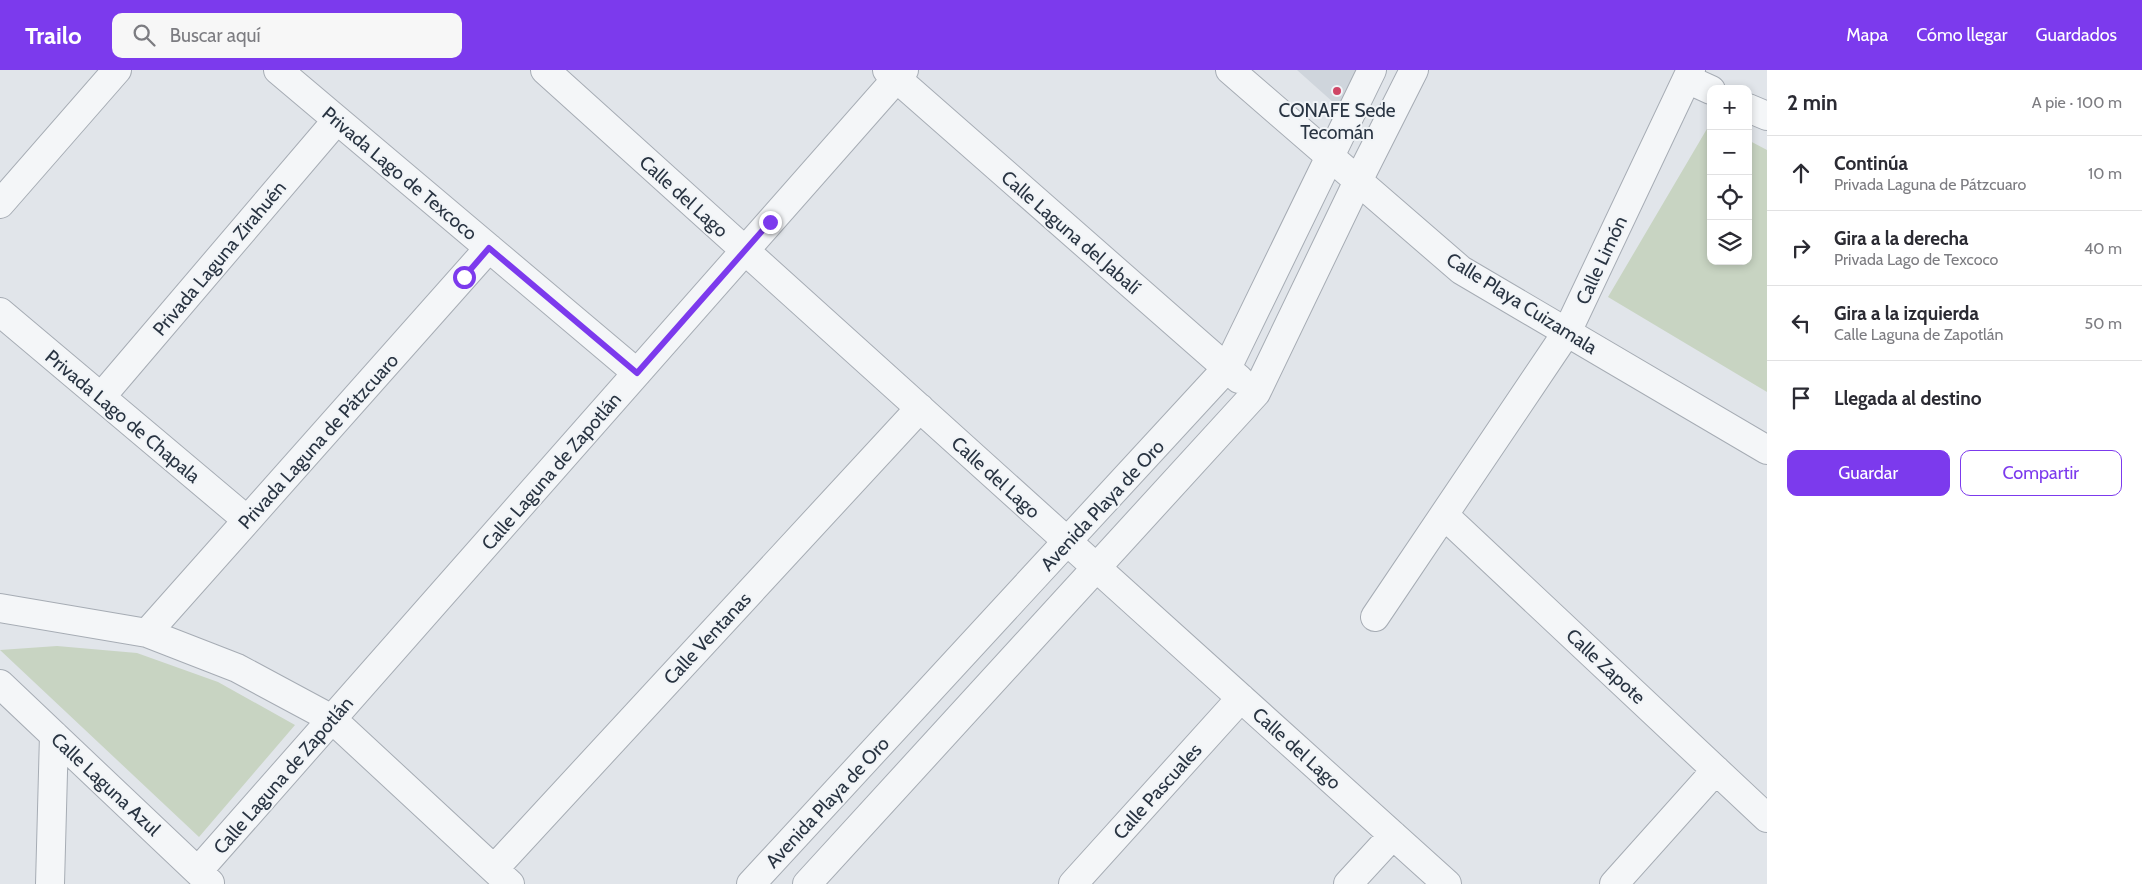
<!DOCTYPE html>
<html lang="es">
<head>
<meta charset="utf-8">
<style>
	body { margin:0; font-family:Cabin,sans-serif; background:#f7f7f7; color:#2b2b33 }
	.controls { position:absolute; right:15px; top:15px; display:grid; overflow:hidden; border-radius:10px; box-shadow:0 2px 8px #0003 }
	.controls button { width:45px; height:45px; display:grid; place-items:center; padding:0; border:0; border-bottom:1px solid #e1e1e2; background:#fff; color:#2b2b33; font:25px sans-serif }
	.stop { position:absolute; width:15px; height:15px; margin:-11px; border:4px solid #7c3aed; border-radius:50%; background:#fff }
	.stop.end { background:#7c3aed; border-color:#fff; box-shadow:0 1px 5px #0008 }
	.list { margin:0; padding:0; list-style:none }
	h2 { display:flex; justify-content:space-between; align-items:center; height:65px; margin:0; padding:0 20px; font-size:21px }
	h2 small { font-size:16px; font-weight:400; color:#7c7c81 }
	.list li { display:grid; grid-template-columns:32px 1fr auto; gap:15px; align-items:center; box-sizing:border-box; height:75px; padding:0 20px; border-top:1px solid #e1e1e2 }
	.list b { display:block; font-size:19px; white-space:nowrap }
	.list p { margin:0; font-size:16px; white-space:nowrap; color:#7c7c81 }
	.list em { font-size:16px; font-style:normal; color:#7c7c81 }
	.actions { display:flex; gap:10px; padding:15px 20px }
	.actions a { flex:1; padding:11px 0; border:1px solid #7c3aed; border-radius:10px; text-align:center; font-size:18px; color:#7c3aed }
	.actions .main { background:#7c3aed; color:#fff }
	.icon { flex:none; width:28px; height:28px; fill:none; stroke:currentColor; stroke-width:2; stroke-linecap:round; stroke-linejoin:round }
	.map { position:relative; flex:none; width:1767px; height:814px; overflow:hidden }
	header { display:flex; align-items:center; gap:30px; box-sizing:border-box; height:70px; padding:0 25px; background:#7c3aed; color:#fff }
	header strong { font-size:24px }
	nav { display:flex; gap:28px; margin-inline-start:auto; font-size:18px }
	.search { width:350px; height:45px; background:#f7f7f7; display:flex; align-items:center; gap:12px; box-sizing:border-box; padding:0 18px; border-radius:10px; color:#7c7c81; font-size:19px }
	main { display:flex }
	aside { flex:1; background:#fff }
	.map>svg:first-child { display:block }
	.built { fill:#cfd5dc }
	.green { fill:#c8d4c2 }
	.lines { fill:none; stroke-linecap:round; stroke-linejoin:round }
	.minor-casing { stroke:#a6acb4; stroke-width:30 }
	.minor { stroke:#f4f6f8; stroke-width:28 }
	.route { stroke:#7c3aed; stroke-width:6 }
	.poi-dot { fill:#cf4666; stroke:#f1f4f7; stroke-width:2 }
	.labels { text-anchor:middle; stroke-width:4; stroke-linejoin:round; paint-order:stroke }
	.poi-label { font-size:19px; fill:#293442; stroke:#f1f4f7 }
	.street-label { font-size:19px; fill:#293442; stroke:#f1f4f7 }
</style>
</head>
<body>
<header>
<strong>Trailo</strong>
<div class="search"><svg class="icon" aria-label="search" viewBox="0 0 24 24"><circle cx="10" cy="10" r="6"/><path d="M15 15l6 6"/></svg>Buscar aquí</div>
<nav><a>Mapa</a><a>Cómo llegar</a><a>Guardados</a></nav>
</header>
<main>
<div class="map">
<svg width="1767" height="814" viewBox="0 0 1767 814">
	<rect width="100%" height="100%" fill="#e1e5ea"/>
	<path class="built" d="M1297,0h66l-20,41z"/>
	<path class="green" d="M1711,52v139h37v-121l19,10v242l-159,-95z
		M57,576l80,7 81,29 77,43 -96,112 -199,-187z"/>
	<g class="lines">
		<defs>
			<path id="minor" d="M278,0l359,303
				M545,0l902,814
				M887,0l352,309
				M1230,0l231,200 306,180
				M1687,9l24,11
				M1748,38l19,8
				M0,134l117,-134
				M0,242l247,208
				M101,327l236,-277
				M1444,445l323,303
				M0,538l147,25 90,35 95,51 178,165
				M1375,547l192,-285 124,-262
				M147,563l342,-385
				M0,614l210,199
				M494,799l426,-461
				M198,801l706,-801
				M50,814l4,-149
				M751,814l476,-516 145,-298
				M807,814l449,-491 102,-212 56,-111
				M1073,814l168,-186
				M1348,814l45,-49
				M1614,814l102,-114"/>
		</defs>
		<use href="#minor" class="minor-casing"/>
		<use href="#minor" class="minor"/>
	</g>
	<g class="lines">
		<path class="route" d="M464,207l25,-29 148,125 133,-151"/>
	</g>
	<circle class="poi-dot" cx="1337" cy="21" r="5"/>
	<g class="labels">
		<g class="poi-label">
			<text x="1337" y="47">CONAFE Sede<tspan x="1337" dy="22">Tecomán</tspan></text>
		</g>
		<g class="street-label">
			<text transform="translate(400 103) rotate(40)" y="7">Privada Lago de Texcoco</text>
			<text transform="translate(684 126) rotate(42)" y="7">Calle del Lago</text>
			<text transform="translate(1071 162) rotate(41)" y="7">Calle Laguna del Jabalí</text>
			<text transform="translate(219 188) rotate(-50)" y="7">Privada Laguna Zirahuén</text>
			<text transform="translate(1601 190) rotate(-65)" y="7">Calle Limón</text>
			<text transform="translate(1522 233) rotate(32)" y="7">Calle Playa Cuizamala</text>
			<text transform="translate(123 346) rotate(40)" y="7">Privada Lago de Chapala</text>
			<text transform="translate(318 371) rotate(-48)" y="7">Privada Laguna de Pátzcuaro</text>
			<text transform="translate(551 401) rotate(-49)" y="7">Calle Laguna de Zapotlán</text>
			<text transform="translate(996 407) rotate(42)" y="7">Calle del Lago</text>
			<text transform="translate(1102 435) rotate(-47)" y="7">Avenida Playa de Oro</text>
			<text transform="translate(707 568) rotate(-47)" y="7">Calle Ventanas</text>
			<text transform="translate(1606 596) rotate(43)" y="7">Calle Zapote</text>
			<text transform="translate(1297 678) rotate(42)" y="7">Calle del Lago</text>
			<text transform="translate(283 705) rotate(-49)" y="7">Calle Laguna de Zapotlán</text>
			<text transform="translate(106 714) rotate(43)" y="7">Calle Laguna Azul</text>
			<text transform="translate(1157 721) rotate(-48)" y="7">Calle Pascuales</text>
			<text transform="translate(827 732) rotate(-47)" y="7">Avenida Playa de Oro</text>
		</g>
	</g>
</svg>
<div class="controls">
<button>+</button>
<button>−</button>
<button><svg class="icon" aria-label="locate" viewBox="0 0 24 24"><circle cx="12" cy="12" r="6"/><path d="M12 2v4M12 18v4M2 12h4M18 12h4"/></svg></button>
<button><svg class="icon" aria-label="layers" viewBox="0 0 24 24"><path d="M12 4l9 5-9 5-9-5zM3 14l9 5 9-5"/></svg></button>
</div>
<div class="stop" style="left:464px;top:207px"></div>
<div class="stop end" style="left:770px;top:152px"></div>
</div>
<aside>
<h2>2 min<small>A pie · 100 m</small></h2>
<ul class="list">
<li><svg class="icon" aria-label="ahead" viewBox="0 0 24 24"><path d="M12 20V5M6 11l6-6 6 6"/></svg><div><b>Continúa</b><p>Privada Laguna de Pátzcuaro</p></div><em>10 m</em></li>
<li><svg class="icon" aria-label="right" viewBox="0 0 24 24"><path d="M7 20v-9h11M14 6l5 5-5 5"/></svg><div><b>Gira a la derecha</b><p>Privada Lago de Texcoco</p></div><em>40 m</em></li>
<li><svg class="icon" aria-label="left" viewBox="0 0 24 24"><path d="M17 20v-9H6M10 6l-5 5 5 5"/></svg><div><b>Gira a la izquierda</b><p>Calle Laguna de Zapotlán</p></div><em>50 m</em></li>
<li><svg class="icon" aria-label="arrive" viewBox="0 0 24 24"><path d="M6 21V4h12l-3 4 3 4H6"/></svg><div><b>Llegada al destino</b></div></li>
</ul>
<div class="actions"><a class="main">Guardar</a><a>Compartir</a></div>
</aside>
</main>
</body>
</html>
